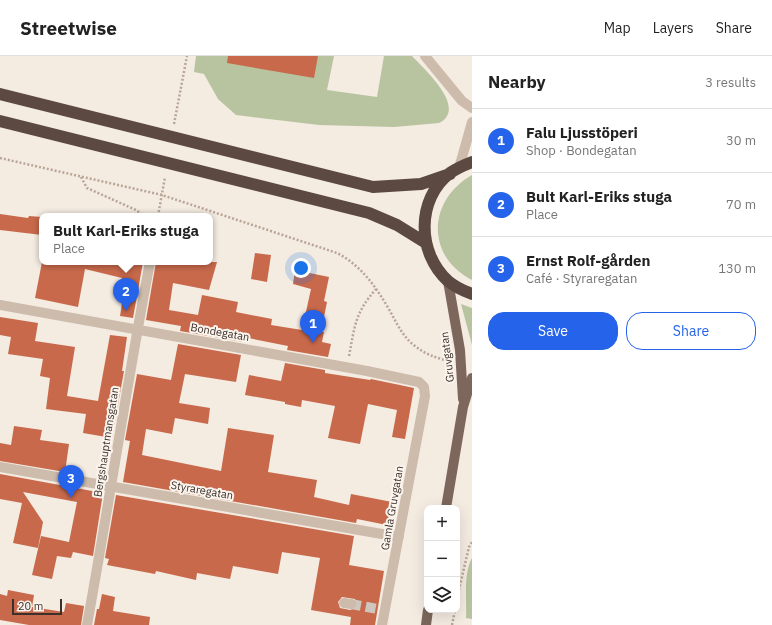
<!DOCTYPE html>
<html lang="en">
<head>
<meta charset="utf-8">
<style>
	body { margin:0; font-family:"IBM Plex Sans",sans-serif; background:#f2f2f2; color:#222 }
	.controls { position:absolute; right:12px; bottom:12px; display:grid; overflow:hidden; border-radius:8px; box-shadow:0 4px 16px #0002 }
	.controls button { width:36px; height:36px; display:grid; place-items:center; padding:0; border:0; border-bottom:1px solid #e0e0e0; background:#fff; color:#222; font:20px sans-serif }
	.scale { position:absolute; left:12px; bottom:10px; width:50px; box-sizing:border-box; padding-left:4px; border:2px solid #3b302b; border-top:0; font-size:11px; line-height:14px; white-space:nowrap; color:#3b302b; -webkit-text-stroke:3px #fbf5ee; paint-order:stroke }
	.you { position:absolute; left:301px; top:212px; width:14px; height:14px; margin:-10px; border:3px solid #fff; border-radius:50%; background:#1a73e8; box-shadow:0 0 0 6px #1a73e833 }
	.badge { display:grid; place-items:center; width:26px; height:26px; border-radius:50%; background:#2563eb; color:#fff; font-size:13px; font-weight:700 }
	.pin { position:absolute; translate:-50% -33px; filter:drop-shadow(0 1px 2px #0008) }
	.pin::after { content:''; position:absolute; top:21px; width:14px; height:12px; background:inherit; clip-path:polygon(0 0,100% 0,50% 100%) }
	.popup { position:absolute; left:39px; top:157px; width:174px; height:52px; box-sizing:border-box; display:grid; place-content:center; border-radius:8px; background:#fff; filter:drop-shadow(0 1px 3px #0005); font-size:13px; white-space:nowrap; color:#767676 }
	.popup b { font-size:15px; color:#222 }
	.popup::after { content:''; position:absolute; left:50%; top:100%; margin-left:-8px; border:8px solid transparent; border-top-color:#fff }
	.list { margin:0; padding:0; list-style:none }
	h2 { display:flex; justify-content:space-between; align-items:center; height:52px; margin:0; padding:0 16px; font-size:17px }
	h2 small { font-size:13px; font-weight:400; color:#767676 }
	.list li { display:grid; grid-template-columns:26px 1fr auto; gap:12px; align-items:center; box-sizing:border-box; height:64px; padding:0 16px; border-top:1px solid #e0e0e0 }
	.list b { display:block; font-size:15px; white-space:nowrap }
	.list p { margin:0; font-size:13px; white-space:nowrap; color:#767676 }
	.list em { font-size:13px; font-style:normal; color:#767676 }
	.actions { display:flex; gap:8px; padding:12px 16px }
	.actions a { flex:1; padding:9px 0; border:1px solid #2563eb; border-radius:16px; text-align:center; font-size:14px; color:#2563eb }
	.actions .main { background:#2563eb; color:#fff }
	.icon { flex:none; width:22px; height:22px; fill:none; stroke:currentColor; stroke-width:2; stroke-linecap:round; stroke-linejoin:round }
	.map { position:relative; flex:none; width:472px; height:569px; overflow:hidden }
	header { display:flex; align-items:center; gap:24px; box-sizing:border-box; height:56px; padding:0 20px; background:#fff; border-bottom:1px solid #e0e0e0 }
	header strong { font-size:19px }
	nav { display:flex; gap:22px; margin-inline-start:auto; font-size:14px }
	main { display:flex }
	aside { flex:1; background:#fff }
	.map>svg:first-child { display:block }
	.green { fill:#b8c4a0 }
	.building { fill:#c8694b; fill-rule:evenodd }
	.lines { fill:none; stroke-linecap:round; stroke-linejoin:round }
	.minor-tunnel { stroke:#cfc6bd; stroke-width:10; stroke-dasharray:10 5; stroke-linecap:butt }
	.path { stroke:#b9a596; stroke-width:2.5; stroke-dasharray:2 2; stroke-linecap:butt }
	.minor { stroke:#cdbbac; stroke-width:10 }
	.major { stroke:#7d675c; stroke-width:10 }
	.highway { stroke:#5c4a42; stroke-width:12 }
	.labels { text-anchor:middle; stroke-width:4; stroke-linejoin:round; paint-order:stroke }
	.street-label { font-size:11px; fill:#3b302b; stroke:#fbf5ee }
</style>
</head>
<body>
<header>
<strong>Streetwise</strong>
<nav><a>Map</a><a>Layers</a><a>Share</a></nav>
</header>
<main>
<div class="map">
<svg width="472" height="569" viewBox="0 0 472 569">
	<rect width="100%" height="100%" fill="#f4ebe1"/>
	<path class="green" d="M196,0h138l-7,34 50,7 7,-41h28c13,14 56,52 27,67l-45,4 -75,-2 -83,-10 -18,-16 -14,-25 -10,-2z
		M472,119v105c-47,-24 -44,-80 0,-105z
		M461,248l11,4v37z
		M472,502v61l-6,-1c1,-19 -3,-44 6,-60z"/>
	<path class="building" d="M228,0h90l-4,22 -87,-15z
		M0,158l28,4 1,-2 13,1v18l-42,-5z
		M255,197l16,2 -4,27 -16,-3z
		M42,206h101l-10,56 -13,-2 5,-32h-4l1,-6 -37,-9 -7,38 -43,-9z
		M156,206h61l-8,28 -36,-7 -4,27 29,5 4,-20 36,7 -2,10 36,7 -1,6 31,5 9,-41 -18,-5 2,-14 34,7 -5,24 3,1 -6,30h3l-2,10 9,2 -3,13 -41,-7 1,-4 -45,-9v5l-63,-11 1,-5 -35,-6z
		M0,261l38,6 -3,18 40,6 -8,49 31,5 12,-66 17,2 -5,34h2l-12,67 -29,-5 3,-19 -40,-5 4,-31 -10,-2 3,-17 -35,-5 3,-17 -11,-2z
		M178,288l63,11 -5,27 -51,-8 -6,29 31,5 -2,16 -33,-6 -3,16 -26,-5 -4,26 79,16 7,-43 46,7 -6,37 49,8 -3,17 35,8 2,-11 41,8 -5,23 -30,-6 -1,4 -233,-41 7,-41 -5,-1 12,-66 34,6z
		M285,307l40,7v3l45,7 1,-1 43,9 -9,51 -13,-2 5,-27 -29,-6 -8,40 -32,-6 7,-32 -33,-6 -1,7 -16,-3v-2l-40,-7 4,-20 32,6z
		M14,370l28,4 -2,10 29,4 -4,28 -65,-11v-18l11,2z
		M0,418l103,19 -10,63 -20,-4 -2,6 -14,-2 -5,23 -20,-4 9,-39 28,6 8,-40 -54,-10 20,30 -5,26 -25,-5 9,-40 -22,-4z
		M116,439l238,41 -5,29 35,6 -9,54h-25l1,-8 -40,-7 9,-52 -38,-6 -4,22 -45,-8 -3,13 -33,-6 -1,7 -40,-9 -1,3 -48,-9 2,-6 -4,-1zM342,541l13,2 2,6 -1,3 -6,2 -10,-2 -2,-6z
		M8,534l26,5 -2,12 32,5 2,-9 18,3 -3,19h-52l-29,-5v-26l7,2z
		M102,538l13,3 -2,14 37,6 -1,8h-55l3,-16h2z"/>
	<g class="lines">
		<path class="minor-tunnel" d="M351,548l27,5"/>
		<path class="path" d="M174,68l13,-68
			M0,102l162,37 175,58c25,13 39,34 53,58 7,13 13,26 25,35 10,8 21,12 34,15
			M81,121l6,11 49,22 8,6
			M158,160l7,-39
			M349,300c6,-31 6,-43 27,-67
			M457,542l12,-51 3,-5
			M452,569l3,-15"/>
		<path class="minor" d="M425,0l37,45 10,7
			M459,112l13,-46
			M0,249l367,66 52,11 5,5 1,9 -43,229
			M0,411l399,70
			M344,547l7,1
			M87,569c22,-121 40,-242 63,-363"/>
		<path class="major" d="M448,225l12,69 3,49
			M446,452l17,-101 9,-29
			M426,569l2,-15"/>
		<path class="highway" d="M0,38l373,93 48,-3 29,-10
			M0,65l369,92 28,12 29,18
			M472,106c-8,3 -15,6 -22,11 -34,26 -33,80 -2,108 7,6 16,10 24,13"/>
	</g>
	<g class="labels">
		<g class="street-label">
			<text transform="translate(220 276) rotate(10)" y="4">Bondegatan</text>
			<text transform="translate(447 301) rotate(-97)" y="4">Gruvgatan</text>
			<text transform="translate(106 386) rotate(-81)" y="4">Bergshauptmansgatan</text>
			<text transform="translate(202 434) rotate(10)" y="4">Styraregatan</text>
			<text transform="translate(392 452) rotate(-80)" y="4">Gamla Gruvgatan</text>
		</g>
	</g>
</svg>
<div class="controls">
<button>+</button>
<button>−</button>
<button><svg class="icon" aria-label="layers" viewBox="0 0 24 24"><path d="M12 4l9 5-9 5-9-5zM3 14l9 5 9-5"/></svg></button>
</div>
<div class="scale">20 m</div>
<div class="you"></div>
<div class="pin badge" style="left:313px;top:287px">1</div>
<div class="pin badge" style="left:126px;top:255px">2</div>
<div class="popup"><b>Bult Karl-Eriks stuga</b>Place</div>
<div class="pin badge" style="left:71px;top:442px">3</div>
</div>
<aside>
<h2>Nearby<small>3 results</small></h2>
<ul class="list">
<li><span class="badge">1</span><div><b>Falu Ljusstöperi</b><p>Shop · Bondegatan</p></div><em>30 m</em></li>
<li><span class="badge">2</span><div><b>Bult Karl-Eriks stuga</b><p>Place</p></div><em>70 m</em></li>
<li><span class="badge">3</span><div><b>Ernst Rolf-gården</b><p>Café · Styraregatan</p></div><em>130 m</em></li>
</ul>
<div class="actions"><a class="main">Save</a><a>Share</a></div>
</aside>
</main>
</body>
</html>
